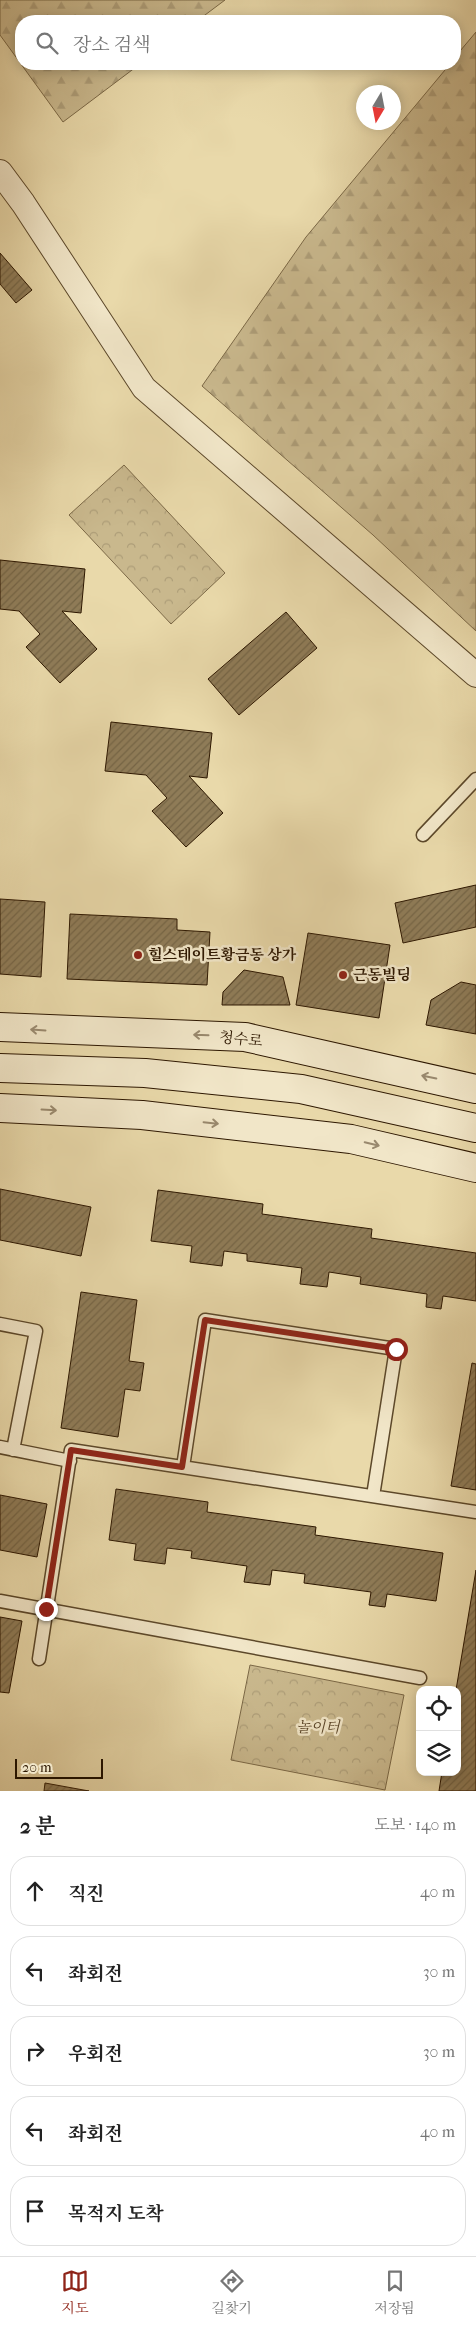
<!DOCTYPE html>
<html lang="ko">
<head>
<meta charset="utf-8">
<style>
	body { margin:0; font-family:"IM FELL French Canon","Noto Serif KR",serif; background:#f2f2f2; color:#222 }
	.controls { position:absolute; right:15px; bottom:15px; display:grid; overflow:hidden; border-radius:10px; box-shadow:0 2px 12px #0003 }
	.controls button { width:45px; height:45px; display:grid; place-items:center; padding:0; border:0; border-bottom:1px solid #e0e0e0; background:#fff; color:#222; font:25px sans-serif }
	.compass { position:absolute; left:356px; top:85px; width:45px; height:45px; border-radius:50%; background:#fff; box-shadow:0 2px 12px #0003; rotate:190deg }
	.scale { position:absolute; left:15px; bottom:12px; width:88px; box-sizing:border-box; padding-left:5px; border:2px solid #2d1700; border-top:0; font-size:14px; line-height:18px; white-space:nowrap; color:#2d1700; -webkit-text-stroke:4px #f1e6c8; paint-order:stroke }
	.stop { position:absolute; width:15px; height:15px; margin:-11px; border:4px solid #8f2418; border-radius:50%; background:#fff }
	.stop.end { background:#8f2418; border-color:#fff; box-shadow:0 1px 5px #0008 }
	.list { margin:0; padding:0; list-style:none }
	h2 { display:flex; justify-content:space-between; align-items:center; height:65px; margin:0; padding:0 20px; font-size:21px }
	h2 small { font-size:16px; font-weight:400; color:#767676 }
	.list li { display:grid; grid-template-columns:32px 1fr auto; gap:15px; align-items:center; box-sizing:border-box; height:70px; margin:0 10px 10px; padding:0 10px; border:1px solid #e0e0e0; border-radius:20px }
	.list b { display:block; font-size:19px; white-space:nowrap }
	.list em { font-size:16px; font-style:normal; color:#767676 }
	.icon { flex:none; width:28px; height:28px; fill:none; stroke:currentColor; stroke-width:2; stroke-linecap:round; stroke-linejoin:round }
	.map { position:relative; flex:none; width:476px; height:1791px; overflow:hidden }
	.search { position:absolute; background:#fff; box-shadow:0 2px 12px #0003; left:15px; right:15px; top:15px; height:55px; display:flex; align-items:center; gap:12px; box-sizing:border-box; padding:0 18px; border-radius:20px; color:#767676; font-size:19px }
	.sheet { height:465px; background:#fff }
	nav { display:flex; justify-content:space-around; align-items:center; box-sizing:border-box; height:70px; border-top:1px solid #e0e0e0; background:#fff; font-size:14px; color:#767676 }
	nav a { display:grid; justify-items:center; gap:2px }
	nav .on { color:#8f2418 }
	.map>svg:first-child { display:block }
	.forest { fill:url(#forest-firs); stroke:#7b6846 }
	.park { fill:url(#park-crowns); stroke:#7b6846 }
	.building { fill:url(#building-hatch); stroke:#2d1700 }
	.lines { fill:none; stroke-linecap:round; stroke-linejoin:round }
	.lane-casing { stroke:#5c482a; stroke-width:15 }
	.street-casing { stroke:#5c482a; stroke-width:26 }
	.secondary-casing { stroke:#2d1700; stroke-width:30 }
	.lane { stroke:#f1e6c8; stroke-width:12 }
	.street { stroke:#f1e6c8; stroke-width:24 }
	.secondary { stroke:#f1e6c8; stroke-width:28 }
	.oneway { stroke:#99896e }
	.route { stroke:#8f2418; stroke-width:6 }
	.poi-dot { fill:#8f2418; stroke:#f1e6c8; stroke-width:2 }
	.labels { text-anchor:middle; stroke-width:5; stroke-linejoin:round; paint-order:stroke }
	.poi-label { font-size:15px; font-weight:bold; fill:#2d1700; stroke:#f1e6c8; text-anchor:start }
	.street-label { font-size:15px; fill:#2d1700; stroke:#f1e6c8 }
	.park-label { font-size:15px; font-style:italic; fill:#5c472a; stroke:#f1e6c8 }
</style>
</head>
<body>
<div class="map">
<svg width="476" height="1791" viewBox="0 0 476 1791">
	<defs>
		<pattern id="forest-firs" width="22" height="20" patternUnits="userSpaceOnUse" patternTransform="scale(1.25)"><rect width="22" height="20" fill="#c9b88d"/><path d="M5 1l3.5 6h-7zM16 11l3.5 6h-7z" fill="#ad9d78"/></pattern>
		<pattern id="park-crowns" width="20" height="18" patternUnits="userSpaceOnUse" patternTransform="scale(1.25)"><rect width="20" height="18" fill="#c9b88d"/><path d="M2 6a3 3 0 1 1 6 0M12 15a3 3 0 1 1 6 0" fill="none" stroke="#ad9d78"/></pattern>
		<pattern id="building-hatch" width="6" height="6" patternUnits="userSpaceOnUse" patternTransform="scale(1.25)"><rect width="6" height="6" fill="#8f7c58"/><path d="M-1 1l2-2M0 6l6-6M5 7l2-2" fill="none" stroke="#756546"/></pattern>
	</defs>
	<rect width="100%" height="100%" fill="#e9d9aa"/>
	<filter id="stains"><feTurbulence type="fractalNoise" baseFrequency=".004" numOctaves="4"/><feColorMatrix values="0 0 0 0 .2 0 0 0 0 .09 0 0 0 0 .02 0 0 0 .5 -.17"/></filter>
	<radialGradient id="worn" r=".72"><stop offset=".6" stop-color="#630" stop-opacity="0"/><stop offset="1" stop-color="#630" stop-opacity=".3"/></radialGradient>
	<path class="forest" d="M0,0h225l-28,21h-176v43h119l-77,58 -63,-87z
		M476,32v599l-103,-96 -171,-149 104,-149 144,-173h5v-7z"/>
	<path class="park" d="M124,465l101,108 -54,51 -102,-109z
		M250,1665l154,30 -19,95 -154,-30z"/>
	<path class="building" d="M0,253l32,37 -16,13 -16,-19z
		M0,560l85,9 -4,44 -19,-2 35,38 -37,34 -34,-36 14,-13 -21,-23 -19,-2z
		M286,612l31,36 -78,67 -31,-36z
		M111,722l101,11 -5,45 -18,-2 34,37 -37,34 -34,-36 15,-13 -21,-23 -41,-4z
		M476,885v42l-73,16 -8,-40z
		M0,899l45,3 -4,75 -41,-3z
		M70,914l107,5v11l33,2 -3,53 -140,-6z
		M308,933l82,12 -11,73 -83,-13z
		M244,970l39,7 7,28h-68l1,-13z
		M461,982l15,3v49l-50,-9 5,-25z
		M0,1189l91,18 -10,49 -81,-16z
		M158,1190l105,14 -1,10 110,15 -1,9 105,15v48l-33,-5 -2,13 -15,-2 1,-13 -67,-10 1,-7 -32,-5 -2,15 -27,-3 2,-16 -55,-7v-7l-23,-3 -2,15 -32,-4 2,-16 -41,-5z
		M81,1292l56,8 -8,61 15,2 -4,28 -15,-2 -7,48 -57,-9z
		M472,1363l4,1v126l-25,-4z
		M116,1489l92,13 -1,10 109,15 -1,8 128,18 -7,48 -49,-7 -2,13 -16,-2 2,-13 -67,-9 1,-9 -33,-4 -2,15 -26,-3 3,-16 -56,-8 1,-7 -25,-3 -2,16 -31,-4 2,-16 -27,-4z
		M0,1495l47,9 -10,53 -37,-7z
		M476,1570v221h-37l3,-19h15l-1,-82z
		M0,1617l22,4 -13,72 -9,-1z
		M45,1783l44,8h-45z"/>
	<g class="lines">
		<defs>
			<path id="lane" d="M423,835l53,-56
				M0,1324l36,7 -23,119
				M0,1447l70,14
				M183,1467l22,-147 191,29 -23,147
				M0,1601l420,77
				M39,1659l32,-209 405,62"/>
			<path id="street" d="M0,172l23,31 121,185 332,287"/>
			<path id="secondary" d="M0,1027l245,10 231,52
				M0,1068l145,5 156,16 175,39
				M0,1108l142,7 209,24 125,29"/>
		</defs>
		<use href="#lane" class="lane-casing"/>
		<use href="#street" class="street-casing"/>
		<use href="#secondary" class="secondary-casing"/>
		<use href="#lane" class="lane"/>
		<use href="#street" class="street"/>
		<use href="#secondary" class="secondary"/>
	</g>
	<defs><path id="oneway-shaft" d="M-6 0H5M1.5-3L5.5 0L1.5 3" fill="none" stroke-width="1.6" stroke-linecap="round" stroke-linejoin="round" transform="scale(1.25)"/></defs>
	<g class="oneway">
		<use href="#oneway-shaft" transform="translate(38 1030) rotate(-176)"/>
		<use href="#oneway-shaft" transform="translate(201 1035) rotate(-178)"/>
		<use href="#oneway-shaft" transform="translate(429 1077) rotate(-168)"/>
		<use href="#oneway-shaft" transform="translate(49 1110) rotate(3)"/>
		<use href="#oneway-shaft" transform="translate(211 1123) rotate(6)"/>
		<use href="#oneway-shaft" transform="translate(372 1144) rotate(13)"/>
	</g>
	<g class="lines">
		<path class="route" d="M46,1609l25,-159 111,17 23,-147 191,29"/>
	</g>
	<g class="poi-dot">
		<circle cx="138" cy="955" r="5"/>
		<circle cx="343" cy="975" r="5"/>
	</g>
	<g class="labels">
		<g class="poi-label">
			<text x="148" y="960">힐스테이트황금동 상가</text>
			<text x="353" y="980">근동빌딩</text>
		</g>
		<g class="street-label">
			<text transform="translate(241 1039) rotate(6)" y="5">청수로</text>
		</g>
		<g class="park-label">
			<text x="318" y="1732">놀이터</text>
		</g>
	</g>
	<rect width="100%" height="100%" filter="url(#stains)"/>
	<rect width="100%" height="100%" fill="url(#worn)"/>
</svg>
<div class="controls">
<button><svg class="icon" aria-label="locate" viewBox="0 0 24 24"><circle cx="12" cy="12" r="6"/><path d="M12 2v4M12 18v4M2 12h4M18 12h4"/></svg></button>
<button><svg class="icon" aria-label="layers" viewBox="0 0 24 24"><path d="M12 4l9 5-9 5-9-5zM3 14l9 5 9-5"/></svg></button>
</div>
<svg class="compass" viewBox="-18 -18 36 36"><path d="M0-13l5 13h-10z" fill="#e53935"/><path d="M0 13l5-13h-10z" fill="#767676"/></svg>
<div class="scale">20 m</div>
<div class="stop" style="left:396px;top:1349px"></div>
<div class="stop end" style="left:46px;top:1609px"></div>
<div class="search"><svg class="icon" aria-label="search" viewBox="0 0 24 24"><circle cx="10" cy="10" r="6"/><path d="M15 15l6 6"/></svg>장소 검색</div>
</div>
<section class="sheet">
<h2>2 분<small>도보 · 140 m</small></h2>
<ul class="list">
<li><svg class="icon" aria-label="ahead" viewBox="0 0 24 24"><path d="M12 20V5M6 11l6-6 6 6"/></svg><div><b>직진</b></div><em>40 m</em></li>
<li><svg class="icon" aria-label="left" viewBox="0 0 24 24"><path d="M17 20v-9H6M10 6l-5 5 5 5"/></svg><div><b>좌회전</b></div><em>30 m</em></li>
<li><svg class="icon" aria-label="right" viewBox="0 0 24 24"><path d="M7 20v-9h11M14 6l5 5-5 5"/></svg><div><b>우회전</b></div><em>30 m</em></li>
<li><svg class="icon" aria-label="left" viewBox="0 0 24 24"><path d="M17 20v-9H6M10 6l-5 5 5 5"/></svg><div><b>좌회전</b></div><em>40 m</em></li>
<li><svg class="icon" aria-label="arrive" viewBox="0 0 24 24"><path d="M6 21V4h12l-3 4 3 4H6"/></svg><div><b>목적지 도착</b></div></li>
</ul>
</section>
<nav>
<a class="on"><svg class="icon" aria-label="map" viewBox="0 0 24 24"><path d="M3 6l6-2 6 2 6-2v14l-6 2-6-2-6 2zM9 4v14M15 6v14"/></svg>지도</a>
<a><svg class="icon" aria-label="directions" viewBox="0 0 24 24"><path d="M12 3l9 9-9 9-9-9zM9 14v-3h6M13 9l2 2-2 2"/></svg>길찾기</a>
<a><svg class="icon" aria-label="saved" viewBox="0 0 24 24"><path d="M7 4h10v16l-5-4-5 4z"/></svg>저장됨</a>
</nav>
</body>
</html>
